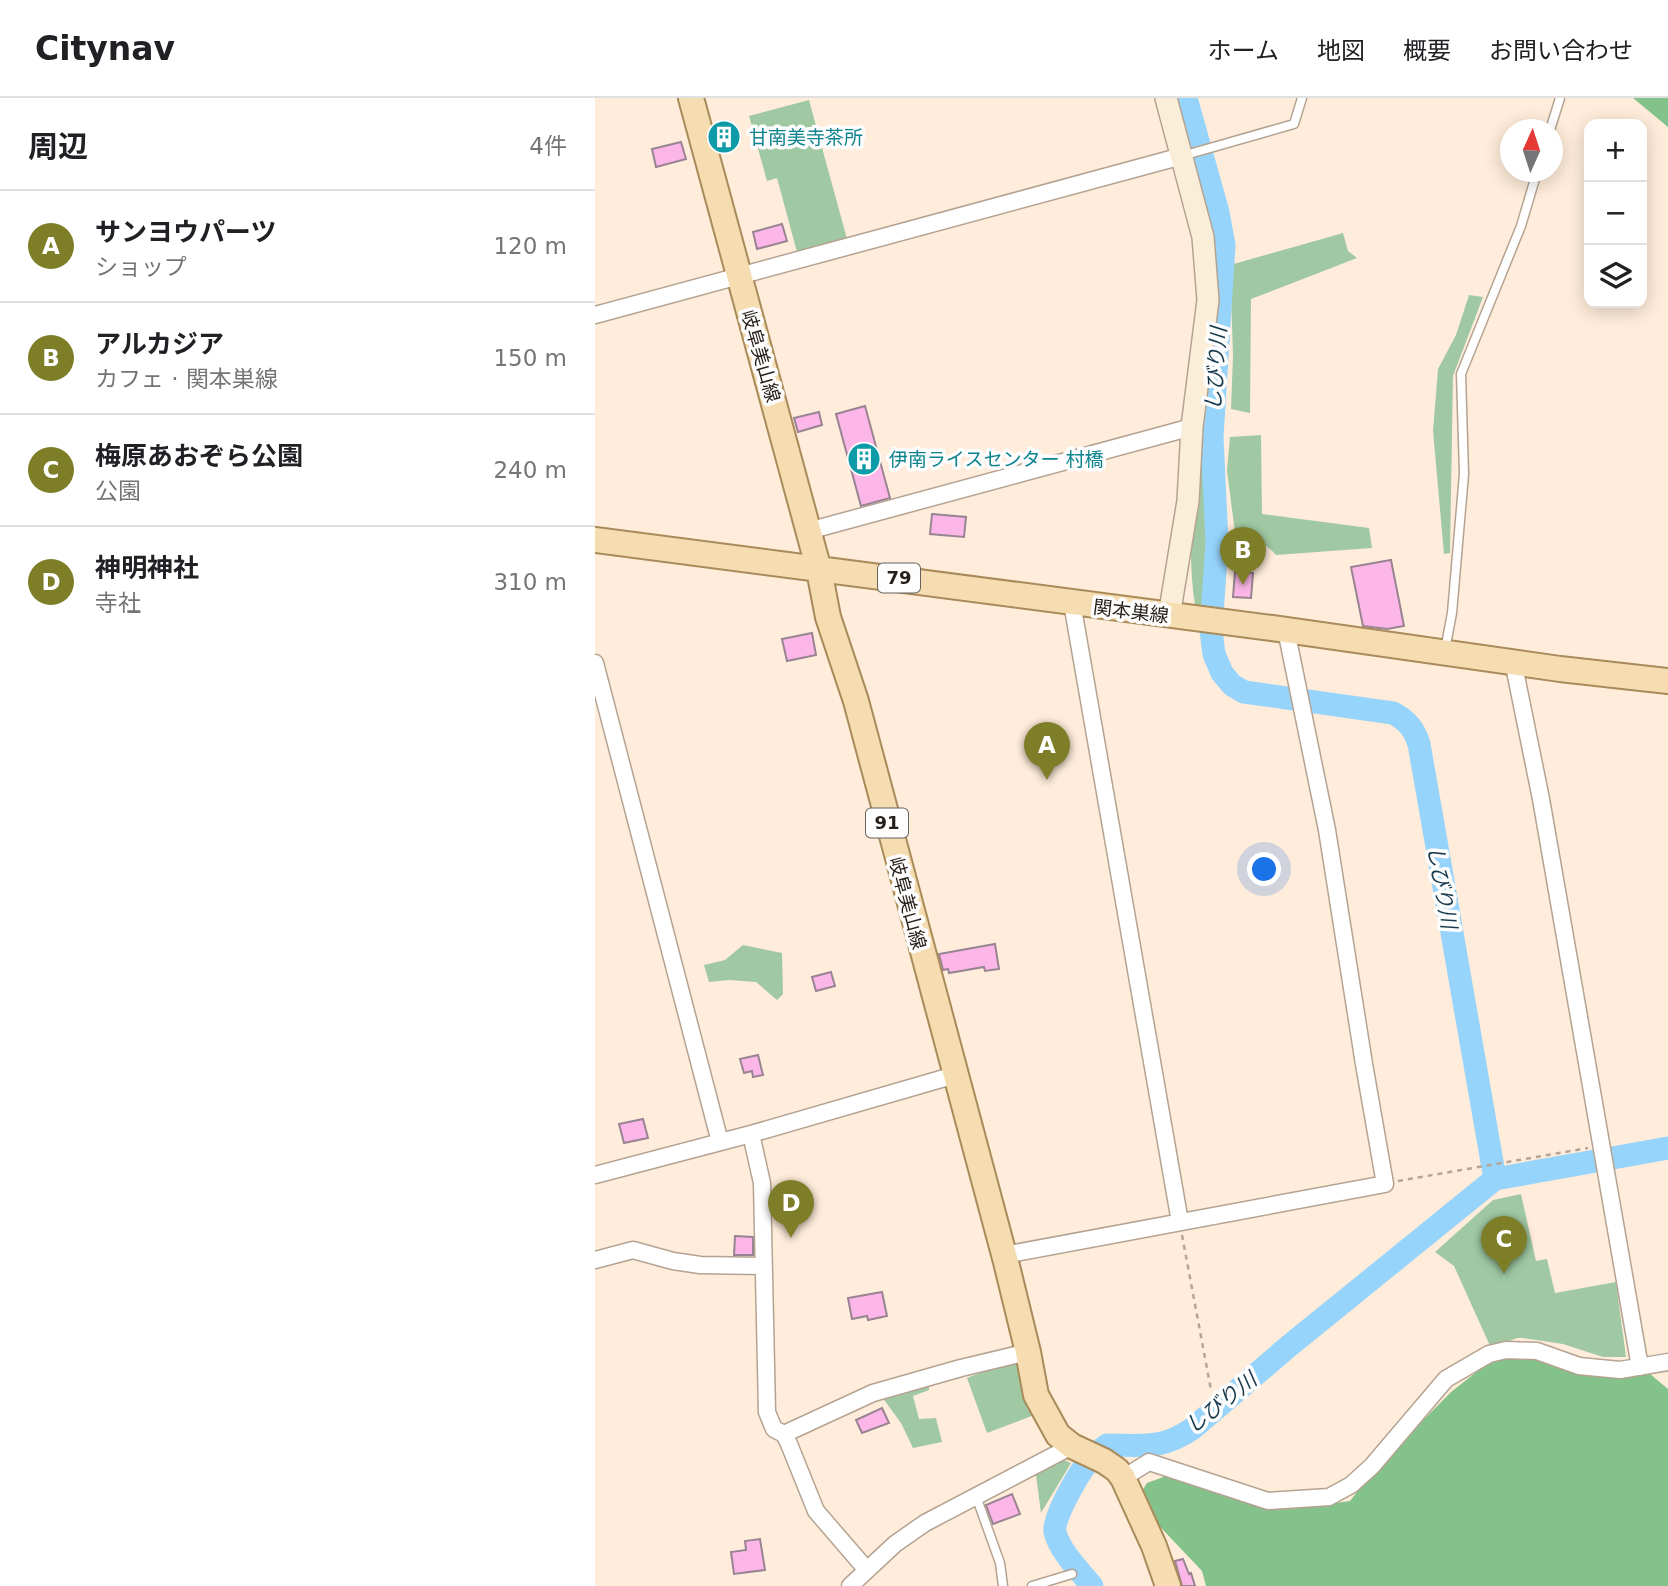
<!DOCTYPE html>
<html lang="ja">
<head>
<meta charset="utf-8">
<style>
	body { margin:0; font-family:"DejaVu Sans","Noto Sans JP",sans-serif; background:#f6f6f6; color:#202124 }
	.controls { position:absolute; right:21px; top:21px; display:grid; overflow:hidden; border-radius:14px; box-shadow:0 4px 18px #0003 }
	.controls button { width:63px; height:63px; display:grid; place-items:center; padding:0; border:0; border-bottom:2px solid #e0e0e0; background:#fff; color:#202124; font:35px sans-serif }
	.compass { position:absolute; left:905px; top:21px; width:63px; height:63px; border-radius:50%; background:#fff; box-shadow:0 4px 18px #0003; rotate:3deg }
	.you { position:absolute; left:670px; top:772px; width:24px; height:24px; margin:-18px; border:5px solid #fff; border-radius:50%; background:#1a73e8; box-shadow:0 0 0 10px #1a73e833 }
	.badge { display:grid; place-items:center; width:46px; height:46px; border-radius:50%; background:#7d7e27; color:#fff; font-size:23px; font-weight:700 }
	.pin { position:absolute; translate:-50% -58px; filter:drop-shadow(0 2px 4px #0008) }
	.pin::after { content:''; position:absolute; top:37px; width:24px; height:21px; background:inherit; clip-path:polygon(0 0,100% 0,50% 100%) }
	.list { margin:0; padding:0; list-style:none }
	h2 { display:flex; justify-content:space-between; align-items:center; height:91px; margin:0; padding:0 28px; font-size:30px }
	h2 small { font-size:23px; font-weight:400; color:#757577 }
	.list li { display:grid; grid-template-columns:46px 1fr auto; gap:21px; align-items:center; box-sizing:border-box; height:112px; padding:0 28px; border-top:2px solid #e0e0e0 }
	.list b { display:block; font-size:26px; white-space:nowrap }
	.list p { margin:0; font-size:23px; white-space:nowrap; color:#757577 }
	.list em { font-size:23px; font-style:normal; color:#757577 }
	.icon { flex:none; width:38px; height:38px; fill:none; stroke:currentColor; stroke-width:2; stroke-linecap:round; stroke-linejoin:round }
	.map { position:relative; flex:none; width:1073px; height:1488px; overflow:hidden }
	header { display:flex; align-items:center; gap:42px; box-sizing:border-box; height:98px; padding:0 35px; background:#fff; border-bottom:2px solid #e0e0e0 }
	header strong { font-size:33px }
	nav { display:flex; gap:38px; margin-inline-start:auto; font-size:24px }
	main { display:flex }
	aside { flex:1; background:#fff }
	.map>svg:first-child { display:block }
	.green { fill:#a0c9a3 }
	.forest { fill:#83c28a }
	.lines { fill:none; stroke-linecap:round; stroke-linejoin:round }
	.river { stroke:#97d4fb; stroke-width:23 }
	.building { fill:#fcb6e8; stroke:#988492; stroke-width:2 }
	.lane-casing { stroke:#b5a392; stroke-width:11 }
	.street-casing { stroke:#b5a392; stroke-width:19 }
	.secondary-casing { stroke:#b5a392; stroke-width:24 }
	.primary-casing { stroke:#a98b5a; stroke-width:28 }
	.path { stroke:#b4a597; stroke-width:2.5; stroke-dasharray:5 5; stroke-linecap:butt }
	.lane { stroke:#fff; stroke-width:8 }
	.street { stroke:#fff; stroke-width:16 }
	.secondary { stroke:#faeed8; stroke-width:21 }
	.primary { stroke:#f5dcb1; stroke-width:24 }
	.labels { text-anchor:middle; stroke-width:7; stroke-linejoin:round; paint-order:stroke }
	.shield { fill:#fdfdfd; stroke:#66625d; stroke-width:2 }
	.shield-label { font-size:18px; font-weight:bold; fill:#261f19 }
	.culture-label { font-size:19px; fill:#0d838f; stroke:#fdfdfd; text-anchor:start }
	.street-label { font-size:19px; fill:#261f19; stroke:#fdfdfd }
	.water-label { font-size:21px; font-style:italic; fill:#16394d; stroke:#fdfdfd }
</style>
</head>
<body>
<header>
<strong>Citynav</strong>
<nav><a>ホーム</a><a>地図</a><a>概要</a><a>お問い合わせ</a></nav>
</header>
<main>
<aside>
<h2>周辺<small>4件</small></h2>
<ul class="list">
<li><span class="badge">A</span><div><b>サンヨウパーツ</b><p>ショップ</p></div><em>120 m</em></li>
<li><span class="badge">B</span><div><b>アルカジア</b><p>カフェ · 関本巣線</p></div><em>150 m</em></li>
<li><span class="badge">C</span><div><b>梅原あおぞら公園</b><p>公園</p></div><em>240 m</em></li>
<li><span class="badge">D</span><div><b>神明神社</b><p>寺社</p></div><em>310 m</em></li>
</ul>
</aside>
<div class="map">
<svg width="1073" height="1488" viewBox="0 0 1073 1488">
	<rect width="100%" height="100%" fill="#ffecda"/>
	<path class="green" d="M214,2l38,139 -50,13 -20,-74 -10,3 -18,-65z
		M748,135l5,18 9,7 -106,41 -1,114 -19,-4 2,-53 -3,-91z
		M874,197l14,2 -30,79 -3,177 -6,1 -11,-123 5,-62 18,-34z
		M611,337l4,172 -15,-2c-9,-57 -1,-112 5,-169z
		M666,337l1,79 107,14 3,20 -96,7c-11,-13 -24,-16 -40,-15l-9,-69 3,-34z
		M148,847l39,8 1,41 -6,6 -21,-18 -27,-2 -20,2 -5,-17 21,-5z
		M926,1096l15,67 11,-2 8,34 61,-11 10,75h-23l-40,-13 -40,-6h-6l-26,10 -37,-82 -19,-14 58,-52z
		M426,1259l16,57 -50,19 -20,-55z
		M334,1285v7l-16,6 6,23 17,-1 6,24 -29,6 -12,-25 -19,-26z
		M467,1361l9,4 -30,50 -5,-38z"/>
	<path class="forest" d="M1038,0h35v29z
		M933,1260l59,16h63l18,15v197h-462l-4,-15 -55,-58 -5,-22 5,-8 19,-7h11l83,31 33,2 57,-8 25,-32 76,-77 42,-33z"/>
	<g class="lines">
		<path class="river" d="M591,0l32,114 6,33 -12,192 5,105 -6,88 3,24 8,19 10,12 12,7 149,21c15,8 21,16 26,31l76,435
			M497,1488c-12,-15 -32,-34 -37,-54 -3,-13 23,-57 32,-69 5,-7 13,-13 20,-18 35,0 54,5 85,-16l97,-83 206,-167 173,-31"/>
	</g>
	<path class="building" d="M136,25l6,22 -17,4 -6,-22z
		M86,44l5,17 -30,8 -4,-18z
		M187,126l5,17 -30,8 -4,-17z
		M270,308l25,92 -29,8 -25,-92z
		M224,314l3,13 -24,7 -4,-14z
		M337,416l34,3 -2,20 -34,-3z
		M796,462l13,66 -17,3 -24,-3 -12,-59z
		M640,474l18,1 -2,25 -18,-1z
		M217,535l4,22 -29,6 -5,-22z
		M400,846l4,25 -14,2 -1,-4 -35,6 -1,-4 -5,1 -4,-16z
		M236,874l4,14 -19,5 -4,-14z
		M163,957l5,20 -10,2 -1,-6 -8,2 -4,-14z
		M48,1021l5,19 -24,5 -5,-19z
		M140,1138l18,1v18h-19z
		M287,1194l5,24 -19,4 -1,-4 -15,3 -4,-21z
		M287,1310l7,15 -27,10 -6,-13z
		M417,1396l8,20 -27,10 -7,-19z
		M165,1441l5,31 -31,4 -3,-22 15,-2 -1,-9z
		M588,1461l6,15 2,-1 4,13h-13l-7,-25z"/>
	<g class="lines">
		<defs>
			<path id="lane" d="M955,32l10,-32
				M587,58l112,-32 8,-26
				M850,552l7,-37 12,-139 -3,-100 60,-148 16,-54
				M381,1398l24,67 3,23
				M437,1488l40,-12"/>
			<path id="street" d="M0,217l587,-159
				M213,433l384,-104
				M477,505l108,619
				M918,563l28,138 99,568
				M0,565l125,479
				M156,1036l11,49 5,229 7,17 10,5 5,10 27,67 50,58
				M0,1077l156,-41 204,-59
				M409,1157l381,-71 -21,-120 -37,-234 -41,-200
				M0,1162l38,-10 40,11 27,4 63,1
				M189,1336l89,-41 88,-25 67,-16
				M528,1380l26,-16 119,39 61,-4 22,-12 21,-19 74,-87 43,-25 17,-4 31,1 42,15 41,4 48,-8
				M255,1488l45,-42 30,-21 147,-77"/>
			<path id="secondary" d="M571,0l37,139 5,63 -16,127 -4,74 -19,115"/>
			<path id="primary" d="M96,0l128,472 9,47 28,84 150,561 22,90 8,43 22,40 14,11 32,15 13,9 6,8 31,68 14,40
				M0,442l677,88 288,41 108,12"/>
		</defs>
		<use href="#lane" class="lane-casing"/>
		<use href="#street" class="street-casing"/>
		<use href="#secondary" class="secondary-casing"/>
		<use href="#primary" class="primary-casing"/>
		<path class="path" d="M803,1083l190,-33
			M587,1137l29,155"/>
		<use href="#lane" class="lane"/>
		<use href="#street" class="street"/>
		<use href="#secondary" class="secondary"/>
		<use href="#primary" class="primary"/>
	</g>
	<defs>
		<symbol id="building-disc" viewBox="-11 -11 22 22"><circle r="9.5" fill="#0f9aa8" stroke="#fdfdfd"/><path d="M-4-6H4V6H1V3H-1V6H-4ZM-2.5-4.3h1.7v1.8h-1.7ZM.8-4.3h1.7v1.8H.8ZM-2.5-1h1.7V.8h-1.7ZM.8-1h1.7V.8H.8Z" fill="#fff"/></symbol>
	</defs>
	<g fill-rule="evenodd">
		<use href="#building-disc" x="110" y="20" width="38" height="38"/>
		<use href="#building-disc" x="250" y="342" width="38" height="38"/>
	</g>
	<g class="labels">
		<g class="shield">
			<rect x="283" y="465.5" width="42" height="29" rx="5"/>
			<rect x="271" y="710.5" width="42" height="29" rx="5"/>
		</g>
		<g class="shield-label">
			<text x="304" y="486">79</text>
			<text x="292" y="731">91</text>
		</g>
		<g class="culture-label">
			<text x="154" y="46">甘南美寺茶所</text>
			<text x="294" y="368">伊南ライスセンター 村橋</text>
		</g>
		<g class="street-label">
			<text transform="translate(166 258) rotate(74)" y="7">岐阜美山線</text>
			<text transform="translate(536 513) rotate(7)" y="7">関本巣線</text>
			<text transform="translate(313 805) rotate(75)" y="7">岐阜美山線</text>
		</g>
		<g class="water-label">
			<text transform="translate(621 271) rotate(-86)" y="7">しびり川</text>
			<text transform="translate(847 789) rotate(80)" y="7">しびり川</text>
			<text transform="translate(626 1305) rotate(-38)" y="7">しびり川</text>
		</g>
	</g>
</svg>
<div class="controls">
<button>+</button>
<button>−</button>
<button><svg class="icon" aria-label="layers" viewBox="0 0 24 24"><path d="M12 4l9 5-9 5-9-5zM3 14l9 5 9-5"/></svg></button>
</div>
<svg class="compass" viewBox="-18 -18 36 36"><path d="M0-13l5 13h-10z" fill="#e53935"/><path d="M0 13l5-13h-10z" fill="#757577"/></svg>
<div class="you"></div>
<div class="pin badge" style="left:452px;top:682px">A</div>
<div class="pin badge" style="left:648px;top:487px">B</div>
<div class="pin badge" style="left:909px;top:1176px">C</div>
<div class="pin badge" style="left:196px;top:1140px">D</div>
</div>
</main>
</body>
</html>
